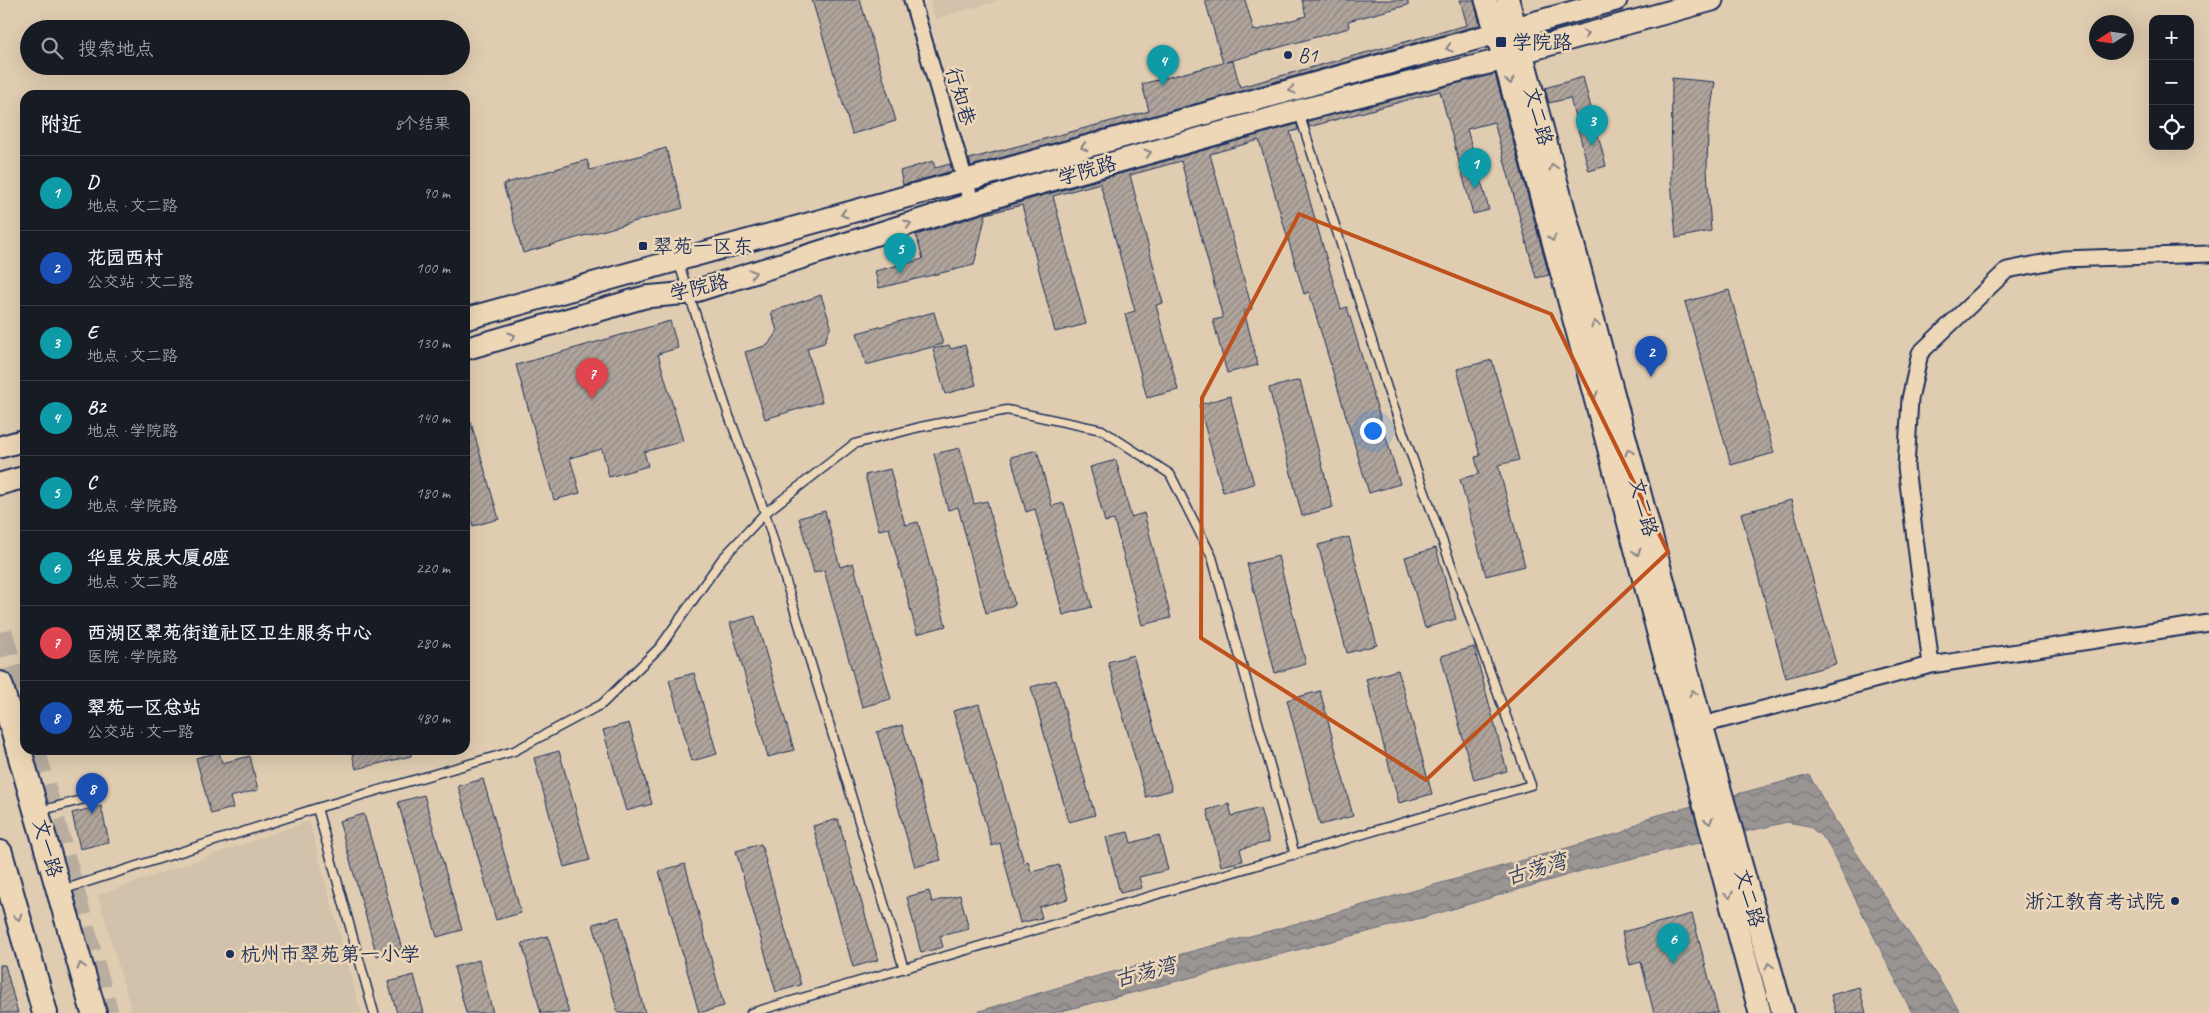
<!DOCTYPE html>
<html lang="zh">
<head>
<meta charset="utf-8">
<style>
	body { margin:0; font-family:Caveat,"LXGW WenKai TC",sans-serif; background:#242831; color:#f1f3f6 }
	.controls { position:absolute; right:15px; top:15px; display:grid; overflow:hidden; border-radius:10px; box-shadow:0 5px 20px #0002 }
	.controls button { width:45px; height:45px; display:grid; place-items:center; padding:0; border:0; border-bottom:1px solid #363941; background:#171b24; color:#f1f3f6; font:25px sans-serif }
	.compass { position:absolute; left:2089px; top:15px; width:45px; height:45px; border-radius:50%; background:#171b24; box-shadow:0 5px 20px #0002; rotate:258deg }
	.you { position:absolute; left:1372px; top:430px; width:18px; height:18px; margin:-12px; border:4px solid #fff; border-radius:50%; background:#1a73e8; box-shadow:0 0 0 8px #1a73e833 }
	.badge { display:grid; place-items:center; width:32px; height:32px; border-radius:50%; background:#919bb2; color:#fff; font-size:16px; font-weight:700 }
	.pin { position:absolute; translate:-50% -41px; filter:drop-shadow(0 1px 2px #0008) }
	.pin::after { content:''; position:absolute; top:26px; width:18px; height:15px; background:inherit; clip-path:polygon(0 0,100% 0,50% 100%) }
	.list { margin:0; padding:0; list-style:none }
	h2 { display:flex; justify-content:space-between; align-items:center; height:65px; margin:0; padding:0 20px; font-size:21px }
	h2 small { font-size:16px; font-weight:400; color:#9ea1a6 }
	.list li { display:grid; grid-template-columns:32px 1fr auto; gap:15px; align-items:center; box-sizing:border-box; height:75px; padding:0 20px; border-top:1px solid #363941 }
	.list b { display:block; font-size:19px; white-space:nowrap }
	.list p { margin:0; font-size:16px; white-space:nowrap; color:#9ea1a6 }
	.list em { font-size:16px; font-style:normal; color:#9ea1a6 }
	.icon { flex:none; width:28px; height:28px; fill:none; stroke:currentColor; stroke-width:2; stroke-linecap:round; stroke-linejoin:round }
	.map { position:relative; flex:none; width:2209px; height:1013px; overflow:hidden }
	.search { position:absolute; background:#171b24; box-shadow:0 5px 20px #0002; left:20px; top:20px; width:450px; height:55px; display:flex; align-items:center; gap:12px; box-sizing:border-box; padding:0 18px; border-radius:28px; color:#9ea1a6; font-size:19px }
	.panel { position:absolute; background:#171b24; box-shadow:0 5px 20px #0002; left:20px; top:90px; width:450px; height:665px; border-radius:15px }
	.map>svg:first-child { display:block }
	.built { fill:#d2c1ab }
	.water { fill:url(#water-waves); stroke:#676c7e }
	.building { fill:url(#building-hatch); stroke:#1b2f5e }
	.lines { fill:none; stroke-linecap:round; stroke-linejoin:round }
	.trunk-tunnel { stroke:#b9ada0; stroke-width:25; stroke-dasharray:25 12; stroke-linecap:butt }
	.service-casing { stroke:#1b2f5e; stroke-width:11 }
	.minor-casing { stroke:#1b2f5e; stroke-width:19 }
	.secondary-casing { stroke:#1b2f5e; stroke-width:25 }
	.primary-casing { stroke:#1b2f5e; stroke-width:28 }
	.service { stroke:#edd7b6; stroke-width:8 }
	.minor { stroke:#edd7b6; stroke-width:15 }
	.secondary { stroke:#edd7b6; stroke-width:21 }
	.primary { stroke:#edd7b6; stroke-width:24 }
	.oneway { stroke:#84838a }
	.marked { fill:none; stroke:#bf511c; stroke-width:4; stroke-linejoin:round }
	.poi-dot { fill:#1b2f5e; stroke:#edd7b6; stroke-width:2 }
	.labels { text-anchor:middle; stroke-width:5; stroke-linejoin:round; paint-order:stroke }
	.poi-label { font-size:20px; fill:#1b2f5e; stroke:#edd7b6; text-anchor:start }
	.street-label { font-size:20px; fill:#1b2f5e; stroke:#edd7b6 }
	.water-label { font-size:21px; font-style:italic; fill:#344369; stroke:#edd7b6 }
</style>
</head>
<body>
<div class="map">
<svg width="2209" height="1013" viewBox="0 0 2209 1013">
	<defs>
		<pattern id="water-waves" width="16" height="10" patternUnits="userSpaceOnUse" patternTransform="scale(1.25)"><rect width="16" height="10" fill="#9a9593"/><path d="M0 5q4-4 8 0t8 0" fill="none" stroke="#7d7a7b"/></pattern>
		<pattern id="building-hatch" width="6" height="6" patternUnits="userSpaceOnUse" patternTransform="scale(1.25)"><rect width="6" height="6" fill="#b0a59c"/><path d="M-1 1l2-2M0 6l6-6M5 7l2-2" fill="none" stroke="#8e8782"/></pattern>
	</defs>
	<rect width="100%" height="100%" fill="#e0cdb1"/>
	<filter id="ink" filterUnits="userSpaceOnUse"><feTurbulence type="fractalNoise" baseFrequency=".02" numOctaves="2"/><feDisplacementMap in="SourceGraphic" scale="10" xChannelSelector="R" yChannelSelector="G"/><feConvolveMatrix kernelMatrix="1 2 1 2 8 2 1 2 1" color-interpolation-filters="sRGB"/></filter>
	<g filter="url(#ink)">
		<path class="built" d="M930,0h70l-65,19z
			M309,821l52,192h-229l-34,-118z"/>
		<path class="water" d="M1809,775l26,45 126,193h-49l-86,-173 -17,-14 -22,-4 -199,47 -159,47 -375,97h-81l113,-34 187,-49 351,-98 23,-14z"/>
		<path class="building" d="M812,0h48l36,121 -44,13z
			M1205,0h40l9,31 52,-15 -4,-16h106v5l-60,16 1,7 -123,34 7,-1 7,26 227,-62 -7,-25h14l6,25 -509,141 -2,-7 180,-48 -7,-27 81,-21z
			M1495,74l54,201 -13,3 -42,-156 -27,7 22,81 -16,4 -33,-123 -131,36 -1,-6z
			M1583,77l23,89 -17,5 -19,-73 -21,5 -4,-15z
			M1672,78l43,4 -7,46 -1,41 4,62 -35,7 -5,-57z
			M1297,124l1,6 -8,2 51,177 6,-2 53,177 -31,9 -60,-201 -5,2 -45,-154 -49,14 42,155 -8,2 14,54 -31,8 -14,-53 10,-2 -42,-157 -51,14 33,128 -7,2 22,85 -31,8 -22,-84 10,-3 -35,-128 -47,13 33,128 -31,8 -33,-127 -36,9 -12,51 -95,23 -4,-17 48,-12 -7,-24 111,-35z
			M666,148l17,60 -160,45 -20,-69 84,-24 3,10z
			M933,161l2,7 15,-4 2,7 -49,14 -3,-14z
			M1729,290l45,163 -43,12 -46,-163z
			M821,295l10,31 -7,17 -17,5 15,54 -57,17 -20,-67 23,-7 9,-14 -6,-19z
			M934,312l9,32 -77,21 -9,-32z
			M670,321l8,27 -20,6 25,87 -39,11 4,14 -39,11 -7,-28 -32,9 10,35 -26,7 -38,-135z
			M949,345l2,4 14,-4 11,40 -31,9 -12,-45z
			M1492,360l27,100 -21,5 27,101 -39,10 -26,-97 19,-5 -4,-17 5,-1 -23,-87z
			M1300,380l33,127 -31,9 -33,-128z
			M1230,396l24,88 -31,8 -24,-87z
			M469,416l30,103 -26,7 -8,-29v-80z
			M960,448l14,56 13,-3 28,104 -29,8 -28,-106 -10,3 -14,-56z
			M1037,450l15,56 12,-3 28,104 -29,8 -28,-106 -9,3 -15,-55z
			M1116,460l15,57 13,-4 27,105 -29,7 -28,-105 -9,2 -15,-55z
			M890,469l15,56 13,-3 28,104 -29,8 -28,-106 -10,2 -14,-55z
			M1791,500l45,164 -50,14 -45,-165z
			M825,511l15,56 13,-4 38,136 -29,8 -38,-137 -10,3 -15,-55z
			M1349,537l28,108 -30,8 -29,-108z
			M1436,548l20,71 -31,9 -20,-71z
			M1278,556l28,108 -31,9 -28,-109z
			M755,616l39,134 -26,7 -38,-134z
			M1474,647l33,124 -33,9 -33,-124z
			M1133,655l39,135 -26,7 -38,-135z
			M1398,670l34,124 -33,9 -33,-124z
			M694,673l23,81 -25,7 -23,-81z
			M1056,680l39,135 -26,7 -38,-135z
			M1320,691l33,125 -33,9 -33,-125z
			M979,704l45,159 4,-2 3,11 28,-7 9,34 -29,8 3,11 -22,5 -20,-80 -8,3 -39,-135z
			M629,723l23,81 -26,7 -23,-81z
			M902,725l39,135 -26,7 -38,-135z
			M351,750h60v6l-55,13z
			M559,751l31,109 -26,7 -30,-109z
			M219,752l3,11 28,-7 8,34 -28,7 3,11 -22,6 -15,-56z
			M483,779l38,134 -25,7 -38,-134z
			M424,795l38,135 -25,7 -39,-135z
			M1229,804l3,12 28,-8 9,34 -29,7 3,12 -22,5 -14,-56z
			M101,806l8,36 -29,7 -8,-36z
			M364,814l38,135 -25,7 -38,-135z
			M838,819l40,141 -25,7 -40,-141z
			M1128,832l3,11 28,-8 9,35 -29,7 3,11 -22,5 -14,-56z
			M761,844l40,141 -25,7 -40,-141z
			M685,864l39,142 -25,7 -40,-142z
			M929,891l3,11 28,-7 9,34 -29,7 3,11 -22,6 -14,-56z
			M1692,914l26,99h-64l-13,-51 -11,3 -8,-33z
			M619,917l26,96h-27l-25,-89z
			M548,936l21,77h-28l-19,-70z
			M479,960l14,53h-27l-12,-46z
			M0,965h5l13,48h-18z
			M414,975l10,38h-27l-9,-31z
			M1859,987l7,26h-30l-5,-18z"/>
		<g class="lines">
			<path class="trunk-tunnel" d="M0,632l25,90
				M33,750l73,263"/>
			<defs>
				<path id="service" d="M678,261l50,152 37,100 139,456
					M317,808l57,205
					M39,811l46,-12
					M62,890l255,-82 197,-57 88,-47 58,-57 62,-88 43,-46 89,-69 66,-17 87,-17 95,20 68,44 42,83 83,298
					M751,1013l780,-228 -144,-397 -88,-275"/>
				<path id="minor" d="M912,0l60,204
					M1931,665l-25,-198 4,-68 10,-46 87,-83 56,-11 146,-5
					M1702,725l229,-60 278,-42"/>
				<path id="secondary" d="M1486,0l18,59 256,954
					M1508,0l194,725 81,288
					M465,319l1151,-319
					M465,349l180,-52 44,-4 334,-105 275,-77 206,-52 18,-7 190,-52
					M0,447l25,-7
					M0,484l25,-7"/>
				<path id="primary" d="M0,684l94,329
					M0,853l45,160"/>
			</defs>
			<use href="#service" class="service-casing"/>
			<use href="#minor" class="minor-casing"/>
			<use href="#secondary" class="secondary-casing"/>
			<use href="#primary" class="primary-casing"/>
			<use href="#service" class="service"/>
			<use href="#minor" class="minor"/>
			<use href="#secondary" class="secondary"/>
			<use href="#primary" class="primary"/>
		</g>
		<defs><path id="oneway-chevron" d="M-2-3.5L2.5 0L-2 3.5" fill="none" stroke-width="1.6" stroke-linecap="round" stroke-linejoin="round" transform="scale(1.25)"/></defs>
		<g class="oneway">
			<use href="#oneway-chevron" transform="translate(1586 34) rotate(-15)"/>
			<use href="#oneway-chevron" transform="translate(1449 48) rotate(165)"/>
			<use href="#oneway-chevron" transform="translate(1510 81) rotate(75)"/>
			<use href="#oneway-chevron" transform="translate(1292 90) rotate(165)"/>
			<use href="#oneway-chevron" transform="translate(1084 147) rotate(165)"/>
			<use href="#oneway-chevron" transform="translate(1148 153) rotate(-16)"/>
			<use href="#oneway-chevron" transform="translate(1553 167) rotate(-105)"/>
			<use href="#oneway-chevron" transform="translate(844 214) rotate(164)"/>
			<use href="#oneway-chevron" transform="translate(908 224) rotate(-17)"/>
			<use href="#oneway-chevron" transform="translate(1552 238) rotate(75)"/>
			<use href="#oneway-chevron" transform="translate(753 273) rotate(-17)"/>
			<use href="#oneway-chevron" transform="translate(1595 324) rotate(-105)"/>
			<use href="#oneway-chevron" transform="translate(512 336) rotate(-16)"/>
			<use href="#oneway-chevron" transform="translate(1594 395) rotate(75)"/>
			<use href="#oneway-chevron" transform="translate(1629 452) rotate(-105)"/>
			<use href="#oneway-chevron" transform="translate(1637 552) rotate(75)"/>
			<use href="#oneway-chevron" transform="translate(1693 693) rotate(-105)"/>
			<use href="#oneway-chevron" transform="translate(1709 821) rotate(75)"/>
			<use href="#oneway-chevron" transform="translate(1729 895) rotate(75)"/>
			<use href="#oneway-chevron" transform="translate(18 917) rotate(74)"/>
			<use href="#oneway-chevron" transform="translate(81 966) rotate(-106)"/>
			<use href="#oneway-chevron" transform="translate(1769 966) rotate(-106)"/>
		</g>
	</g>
	<path class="marked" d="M1299,214l252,100 117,238 -242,228 -225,-142 1,-240z"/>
	<g class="poi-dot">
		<rect x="1495" y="36" width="12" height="12" rx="2.5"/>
		<circle cx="1288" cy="55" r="5"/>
		<rect x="638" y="241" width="10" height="10" rx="2.5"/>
		<circle cx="2175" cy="901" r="5"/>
		<circle cx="230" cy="954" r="5"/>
	</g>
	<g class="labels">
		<g class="poi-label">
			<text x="1512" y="49">学院路</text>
			<text x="1298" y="62">B1</text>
			<text x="653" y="253">翠苑一区东</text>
			<text x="2165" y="908" text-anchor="end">浙江教育考试院</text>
			<text x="240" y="961">杭州市翠苑第一小学</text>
		</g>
		<g class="street-label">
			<text transform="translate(961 96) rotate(74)" y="7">行知巷</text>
			<text transform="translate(1539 116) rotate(75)" y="7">文二路</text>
			<text transform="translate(1087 170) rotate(-16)" y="7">学院路</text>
			<text transform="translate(699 287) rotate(-13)" y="7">学院路</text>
			<text transform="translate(1644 507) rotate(75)" y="7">文二路</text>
			<text transform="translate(48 848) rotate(74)" y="7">文一路</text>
			<text transform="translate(1750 898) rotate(74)" y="7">文二路</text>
		</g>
		<g class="water-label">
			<text transform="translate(1536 869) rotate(-16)" y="7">古荡湾</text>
			<text transform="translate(1145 972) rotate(-14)" y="7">古荡湾</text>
		</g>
	</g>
</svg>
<div class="controls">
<button>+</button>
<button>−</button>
<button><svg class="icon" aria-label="locate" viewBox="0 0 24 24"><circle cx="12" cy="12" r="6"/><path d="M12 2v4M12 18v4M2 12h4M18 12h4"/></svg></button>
</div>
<svg class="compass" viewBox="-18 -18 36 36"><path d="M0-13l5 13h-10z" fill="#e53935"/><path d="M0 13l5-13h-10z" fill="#9ea1a6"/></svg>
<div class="you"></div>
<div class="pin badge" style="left:1475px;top:189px;background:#0f9aa8">1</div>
<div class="pin badge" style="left:1651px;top:377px;background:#1a4fb4">2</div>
<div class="pin badge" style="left:1592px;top:146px;background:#0f9aa8">3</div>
<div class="pin badge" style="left:1163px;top:86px;background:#0f9aa8">4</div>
<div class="pin badge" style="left:900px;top:274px;background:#0f9aa8">5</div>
<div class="pin badge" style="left:1673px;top:964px;background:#0f9aa8">6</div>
<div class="pin badge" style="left:592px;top:399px;background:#e0444e">7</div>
<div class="pin badge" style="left:92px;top:814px;background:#1a4fb4">8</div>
<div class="search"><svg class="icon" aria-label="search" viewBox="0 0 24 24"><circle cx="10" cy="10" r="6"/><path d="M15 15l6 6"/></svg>搜索地点</div>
<section class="panel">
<h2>附近<small>8个结果</small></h2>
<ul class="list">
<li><span class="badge" style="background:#0f9aa8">1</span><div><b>D</b><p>地点 · 文二路</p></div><em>90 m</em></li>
<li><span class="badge" style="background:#1a4fb4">2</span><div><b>花园西村</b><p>公交站 · 文二路</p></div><em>100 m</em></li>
<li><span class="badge" style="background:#0f9aa8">3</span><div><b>E</b><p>地点 · 文二路</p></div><em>130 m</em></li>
<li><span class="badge" style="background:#0f9aa8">4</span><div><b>B2</b><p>地点 · 学院路</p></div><em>140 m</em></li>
<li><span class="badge" style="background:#0f9aa8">5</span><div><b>C</b><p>地点 · 学院路</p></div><em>180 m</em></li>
<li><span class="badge" style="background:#0f9aa8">6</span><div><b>华星发展大厦B座</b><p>地点 · 文二路</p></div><em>220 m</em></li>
<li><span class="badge" style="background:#e0444e">7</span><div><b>西湖区翠苑街道社区卫生服务中心</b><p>医院 · 学院路</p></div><em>280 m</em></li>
<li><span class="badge" style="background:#1a4fb4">8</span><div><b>翠苑一区总站</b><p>公交站 · 文一路</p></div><em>480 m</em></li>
</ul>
</section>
</div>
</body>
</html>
